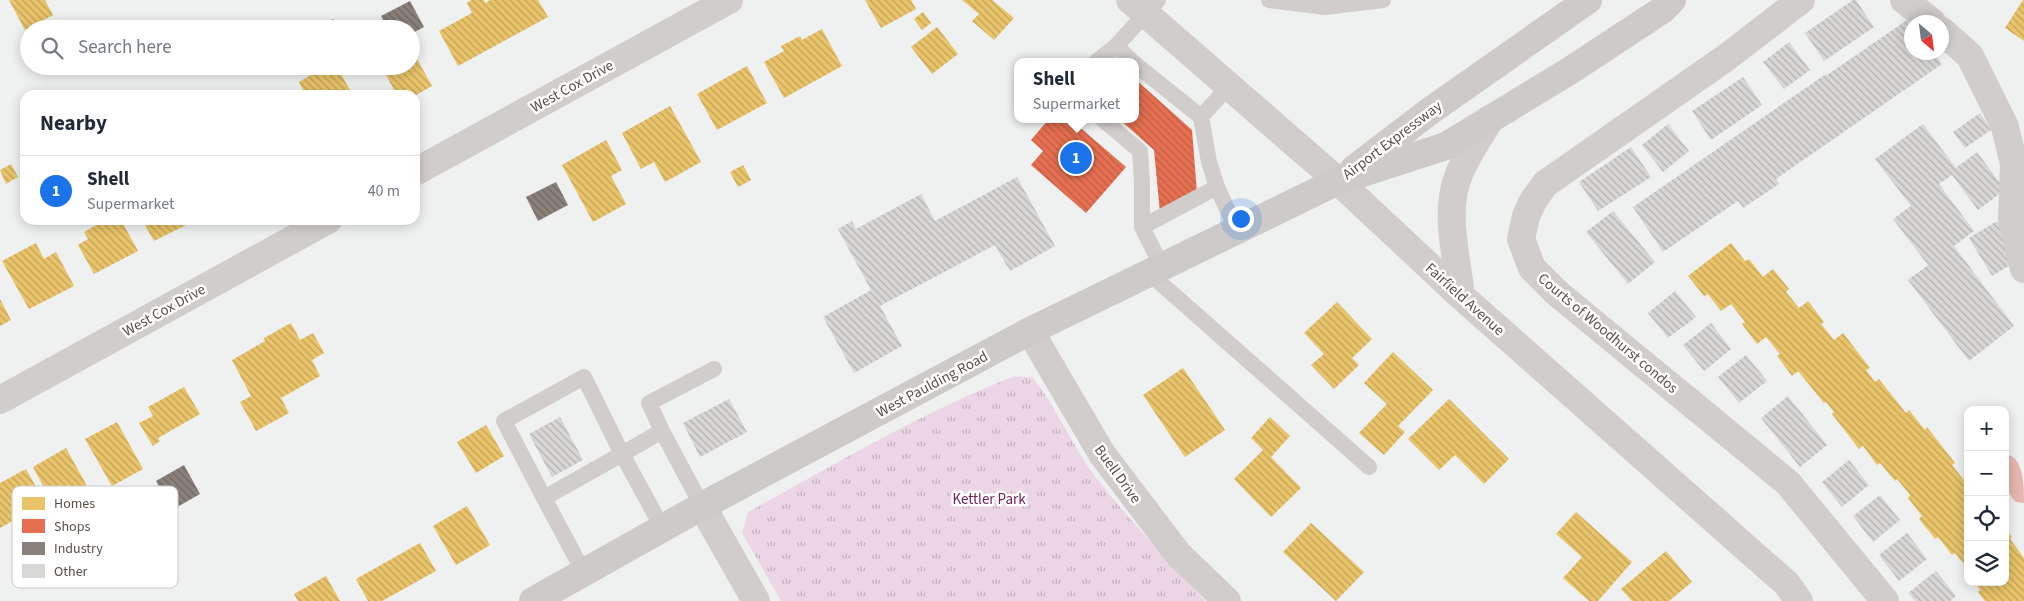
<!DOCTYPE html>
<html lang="en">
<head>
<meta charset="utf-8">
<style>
	body { margin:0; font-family:"Source Sans 3",sans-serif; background:#f6f6f7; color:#1f2937 }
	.controls { position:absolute; right:15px; bottom:15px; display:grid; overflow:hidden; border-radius:10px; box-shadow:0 2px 12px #0003 }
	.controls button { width:45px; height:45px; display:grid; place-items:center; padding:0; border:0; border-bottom:1px solid #e0e1e3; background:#fff; color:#1f2937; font:25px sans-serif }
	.compass { position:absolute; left:1904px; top:15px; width:45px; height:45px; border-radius:50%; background:#fff; box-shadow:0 2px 12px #0003; rotate:152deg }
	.you { position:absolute; left:1240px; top:218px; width:18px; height:18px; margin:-12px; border:4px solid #fff; border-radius:50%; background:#1a73e8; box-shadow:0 0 0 8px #1a73e833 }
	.badge { display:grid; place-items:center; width:32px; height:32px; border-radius:50%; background:#1a73e8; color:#fff; font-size:16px; font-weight:700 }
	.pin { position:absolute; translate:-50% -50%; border:2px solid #fff; box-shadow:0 1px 5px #0006 }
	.popup { position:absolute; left:1014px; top:58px; width:125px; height:65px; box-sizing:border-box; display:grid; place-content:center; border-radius:10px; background:#fff; filter:drop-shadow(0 1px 4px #0005); font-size:16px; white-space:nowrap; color:#747a83 }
	.popup b { font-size:19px; color:#1f2937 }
	.popup::after { content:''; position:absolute; left:50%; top:100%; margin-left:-10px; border:10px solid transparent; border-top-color:#fff }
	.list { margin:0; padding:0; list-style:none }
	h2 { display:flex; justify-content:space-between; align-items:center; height:65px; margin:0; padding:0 20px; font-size:21px }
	h2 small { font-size:16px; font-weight:400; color:#747a83 }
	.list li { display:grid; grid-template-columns:32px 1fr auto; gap:15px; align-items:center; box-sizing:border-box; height:70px; padding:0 20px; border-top:1px solid #e0e1e3 }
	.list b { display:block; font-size:19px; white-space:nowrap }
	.list p { margin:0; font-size:16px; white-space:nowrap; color:#747a83 }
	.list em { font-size:16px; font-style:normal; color:#747a83 }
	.icon { flex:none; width:28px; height:28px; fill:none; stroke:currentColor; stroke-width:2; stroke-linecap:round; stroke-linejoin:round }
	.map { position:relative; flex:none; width:2024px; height:601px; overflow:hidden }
	.search { position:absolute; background:#fff; box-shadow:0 2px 12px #0003; left:20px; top:20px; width:400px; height:55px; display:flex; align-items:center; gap:12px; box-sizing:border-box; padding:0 18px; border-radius:28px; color:#747a83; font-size:19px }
	.panel { position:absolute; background:#fff; box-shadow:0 2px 12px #0003; left:20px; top:90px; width:400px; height:135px; border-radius:15px }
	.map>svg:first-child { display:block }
	.grass { fill:url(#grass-tufts) }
	.water { fill:#e6b7af }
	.homes { fill:url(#homes-back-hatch) }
	.shops { fill:url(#shops-back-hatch) }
	.industry { fill:url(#industry-back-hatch) }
	.building { fill:url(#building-back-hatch) }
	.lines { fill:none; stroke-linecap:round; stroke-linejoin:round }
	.lane { stroke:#d0cdcb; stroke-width:16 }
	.street { stroke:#d0cdcb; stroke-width:28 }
	.secondary { stroke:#d0cdcb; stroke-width:28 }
	.primary { stroke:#cdcac7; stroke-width:28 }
	.labels { text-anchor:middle; stroke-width:5; stroke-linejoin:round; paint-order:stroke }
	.street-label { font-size:15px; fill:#5a5048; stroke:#fff }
	.park-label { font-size:15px; fill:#74214f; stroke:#fff }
	.key { fill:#fff; stroke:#cecac8; stroke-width:1 }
	.key-label { font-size:14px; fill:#5a5048 }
</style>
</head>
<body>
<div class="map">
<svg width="2024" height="601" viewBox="0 0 2024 601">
	<defs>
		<pattern id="grass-tufts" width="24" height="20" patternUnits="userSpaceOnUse" patternTransform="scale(1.25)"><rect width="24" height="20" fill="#ecd6e5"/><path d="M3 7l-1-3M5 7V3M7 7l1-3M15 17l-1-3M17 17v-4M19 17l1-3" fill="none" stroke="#c2b0bc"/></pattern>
		<pattern id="homes-back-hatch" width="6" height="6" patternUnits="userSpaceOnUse" patternTransform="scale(1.25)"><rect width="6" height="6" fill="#e9c46a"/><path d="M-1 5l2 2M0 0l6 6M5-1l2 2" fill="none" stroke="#c0a259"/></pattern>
		<pattern id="shops-back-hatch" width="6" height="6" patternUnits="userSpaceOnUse" patternTransform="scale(1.25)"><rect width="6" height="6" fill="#e76f51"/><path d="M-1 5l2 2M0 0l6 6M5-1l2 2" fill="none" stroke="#be5e45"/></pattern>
		<pattern id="industry-back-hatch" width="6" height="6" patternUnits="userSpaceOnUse" patternTransform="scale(1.25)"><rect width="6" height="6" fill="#8a817c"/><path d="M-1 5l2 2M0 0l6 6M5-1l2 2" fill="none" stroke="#6e6762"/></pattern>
		<pattern id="building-back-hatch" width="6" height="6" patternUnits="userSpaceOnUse" patternTransform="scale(1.25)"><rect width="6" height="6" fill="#d8d7d6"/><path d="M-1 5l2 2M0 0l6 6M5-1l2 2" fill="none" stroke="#b2b1b0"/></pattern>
	</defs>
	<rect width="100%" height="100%" fill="#eff0f0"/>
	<path class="grass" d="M1015,376l18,2c24,30 38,66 61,97 34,44 73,84 111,126h-424l-39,-68 6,-21c88,-48 174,-100 267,-136z"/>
	<path class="water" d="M2005,454c19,2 19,32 19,49l-8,-1c-13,-12 -11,-32 -11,-48z"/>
	<path class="homes" d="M9,0h36l8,15 -28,15z
		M471,0h13l1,3 5,-3h48l10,17 -90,49 -19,-35 33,-18 -5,-10z
		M865,0h46l5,9 -35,19z
		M962,0h30l22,18 -20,22 -22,-19 7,-7z
		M2023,0h1v41l-19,-13z
		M923,12l8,11 -9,7 -8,-11z
		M937,27l21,27 -26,20 -21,-27z
		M822,29l20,37 -58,32 -20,-36 20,-11 -3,-5 19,-10 2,4z
		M411,48l21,38 -16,9h-19l-16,-29h30z
		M326,66h10l17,29h-47l-7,-13z
		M747,66l20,37 -50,27 -20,-36z
		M670,106l31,56 -36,20 -11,-20 -13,7 -19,-36z
		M606,140l16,30 -11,6 15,28 -33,18 -31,-57z
		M11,164l7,13 -12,7 -6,-14z
		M743,165l8,15 -13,7 -8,-15z
		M99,220h22l17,31 -44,23 -16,-29 10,-6 -4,-7 16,-9z
		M142,220h54l-42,21z
		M36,243l8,16 12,-7 18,34 -45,23 -27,-48z
		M1731,243l14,18 4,-2 14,18 10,-8 16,20 -3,3 13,16 9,-7 16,21 -3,2 13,16 9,-7 27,35 -4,2 9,12 4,-3 27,34 3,-3 16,20 2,-3 28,36 -3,2 15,19 -4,2 5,5v78l-13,-16 -3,2 -14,-18 -3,2 -16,-20 3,-3 -14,-18 2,-3 -13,-16 -2,2 -15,-18 -3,2 -14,-19 -4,3 -27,-35 2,-2 -8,-10 -2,1 -26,-32 -6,5 -15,-20 3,-2 -14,-17 -9,7 -15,-20 3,-2 -14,-18 -10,7 -13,-17 -4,2 -16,-20z
		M0,299l11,21 -11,6z
		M1337,302l35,37 -20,19 7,7 -25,24 -23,-24 13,-11 -20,-21z
		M291,323l9,17 13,-7 11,20 -12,7 8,16 -39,22 8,15 -33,18 -16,-29 11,-6 -19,-36 33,-19 -1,-3z
		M1393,352l40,38 -35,36 7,6 -21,23 -25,-22 28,-29 -23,-21z
		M1183,368l42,62 -40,27 -42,-62z
		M184,387l16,27 -42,24 2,3 -7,5 -14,-23 14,-7 -5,-9z
		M1449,399l60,60 -25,25 -29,-29 -16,15 -31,-31z
		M1270,417l20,19 -19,21 30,31 -30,29 -37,-38 29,-29 -12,-12z
		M117,422l26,47 -31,17 -27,-47z
		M486,425l18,31 -28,17 -19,-31z
		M66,448l27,49 -14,7 9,17 -20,11 -35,-65z
		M26,469l19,34 -45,25v-45z
		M467,506l23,39 -34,20 -23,-39z
		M155,510l15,28 -30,16 -15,-28z
		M1576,512l56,50 -34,39h-9l-26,-23 19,-21 -26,-23z
		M1311,523l53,49 -28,29 -53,-49z
		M2005,528l7,9 -2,2 14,19v43h-39l-7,-9 2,-2 -6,-8h31z
		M420,543l16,28 -54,30h-14l-12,-22z
		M1666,551l26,31 -23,19h-37l-11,-12z
		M326,576l14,25h-42l-4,-7z"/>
	<path class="shops" d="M1135,79l57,51 5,63 -37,20 -6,-63 -35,-31h16z
		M1049,119h21l56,48 -40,46 -55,-48 12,-14 -12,-11z"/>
	<path class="industry" d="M410,1l14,26 -13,7v-5h-23l-7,-13z
		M333,19l6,10h-23z
		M556,182l12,23 -30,16 -12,-24z
		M184,465l16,29 -28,16 -16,-29z
		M106,511l13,22 -23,13 -12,-23z"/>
	<path class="building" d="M1853,0h3l18,27 -50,34 -19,-28z
		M1910,18l2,4v30h21l9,12 -166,115 3,5 -36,24 -5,-7 -75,51 -30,-45 193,-133 1,1z
		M1789,42l21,28 -26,19 -21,-27z
		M1743,77l19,28 -51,35 -19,-29z
		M1980,113l11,17 -26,18 -12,-16z
		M1668,124l21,27 -26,21 -21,-27z
		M1923,124l33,44 21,-16 28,38 -27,20 -26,-35 -13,9 35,47 -20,15 60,80 -45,35 -61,-81 20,-15 -35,-46 18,-13 -36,-47z
		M1631,147l20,30 -53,34 -19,-29z
		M1017,177l38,69 -45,25 -15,-26 -115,61 22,40 -48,27 -31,-56 48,-27 -33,-61 14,-8 4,8 65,-35 14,27z
		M1613,211l42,51 -27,22 -42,-52z
		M1997,221l23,38 -28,17 -23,-38z
		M1675,291l21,26 -28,21 -20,-25z
		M1711,323l20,26 -27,22 -21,-26z
		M1746,355l21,26 -28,22 -21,-26z
		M1788,396l39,49 -27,22 -39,-49z
		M729,399l18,33 -47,25 -17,-34z
		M560,417l23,43 -31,17 -23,-43z
		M1849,460l20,25 -27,22 -20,-25z
		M1880,495l20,25 -27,22 -20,-26z
		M1907,533l20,26 -28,22 -20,-26z
		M1936,571l20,25 -6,5h-35l-7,-8z"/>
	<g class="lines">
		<path class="lane" d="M1269,0l56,7 58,-7
			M1096,62l20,-16
			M1133,62l-17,-16 42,-46
			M1135,64l66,53
			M1229,86l-28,31 8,45 8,25 20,44
			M1102,119l38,32 2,31v45l20,40
			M1142,227l75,-40
			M1149,273l220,194
			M662,431l-40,23 -38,-77 -80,44 40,77 78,-44 41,75
			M544,498l40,75
			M702,506l-40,-75 -13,-28 65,-34"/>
		<path class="street" d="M1801,0l-74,57 -182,127 -12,17 -7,15 -5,23 11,29 25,25 231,190 97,118
			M1904,0l28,22
			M1942,31l28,25 35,71 9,37 -2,55 12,50
			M415,172l314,-172
			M1030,331l72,123 76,100 49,47
			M0,400l328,-180
			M702,506l54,95"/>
		<path class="secondary" d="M1130,0l208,181 123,115 326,288 12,17
			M1461,296c-4,-38 -17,-83 -3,-119 7,-20 22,-40 32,-58"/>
		<path class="primary" d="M1354,169l76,-58 158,-111
			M533,601l169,-95 328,-175 308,-150 108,-35 125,-76 91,-60 10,-10"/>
	</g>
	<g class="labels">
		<g class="street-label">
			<text transform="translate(572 86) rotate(-29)" y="5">West Cox Drive</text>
			<text transform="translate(1392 140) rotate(-37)" y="5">Airport Expressway</text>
			<text transform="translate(1465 299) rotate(42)" y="5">Fairfield Avenue</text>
			<text transform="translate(164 310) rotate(-29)" y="5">West Cox Drive</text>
			<text transform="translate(1608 333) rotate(40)" y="5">Courts of Woodhurst condos</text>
			<text transform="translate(932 384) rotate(-28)" y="5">West Paulding Road</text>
			<text transform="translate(1118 474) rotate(54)" y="5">Buell Drive</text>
		</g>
		<g class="park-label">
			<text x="989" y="504">Kettler Park</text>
		</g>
	</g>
	<rect x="12" y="486" width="166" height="102" rx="8" class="key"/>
	<rect x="22" y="497" width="23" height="13" fill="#e9c46a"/>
	<rect x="22" y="519" width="23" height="14" fill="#e76f51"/>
	<rect x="22" y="542" width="23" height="13" fill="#8a817c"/>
	<rect x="22" y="564" width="23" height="14" fill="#d8d7d6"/>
	<g class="key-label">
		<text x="54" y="508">Homes</text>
		<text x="54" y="531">Shops</text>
		<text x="54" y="553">Industry</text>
		<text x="54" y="576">Other</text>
	</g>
</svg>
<div class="controls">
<button>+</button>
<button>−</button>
<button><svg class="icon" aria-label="locate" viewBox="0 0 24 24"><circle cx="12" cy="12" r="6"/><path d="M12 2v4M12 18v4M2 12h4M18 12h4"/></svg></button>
<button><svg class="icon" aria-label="layers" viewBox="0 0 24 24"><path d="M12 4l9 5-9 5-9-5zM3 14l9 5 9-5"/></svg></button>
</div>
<svg class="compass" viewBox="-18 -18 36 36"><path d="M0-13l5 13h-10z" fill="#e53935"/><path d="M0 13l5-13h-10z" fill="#747a83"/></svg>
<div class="you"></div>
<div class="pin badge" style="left:1076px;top:158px">1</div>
<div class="popup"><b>Shell</b>Supermarket</div>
<div class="search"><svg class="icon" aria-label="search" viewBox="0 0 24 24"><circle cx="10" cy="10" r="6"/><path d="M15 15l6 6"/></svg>Search here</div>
<section class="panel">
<h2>Nearby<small></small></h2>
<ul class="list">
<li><span class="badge">1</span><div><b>Shell</b><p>Supermarket</p></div><em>40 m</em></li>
</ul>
</section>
</div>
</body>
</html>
